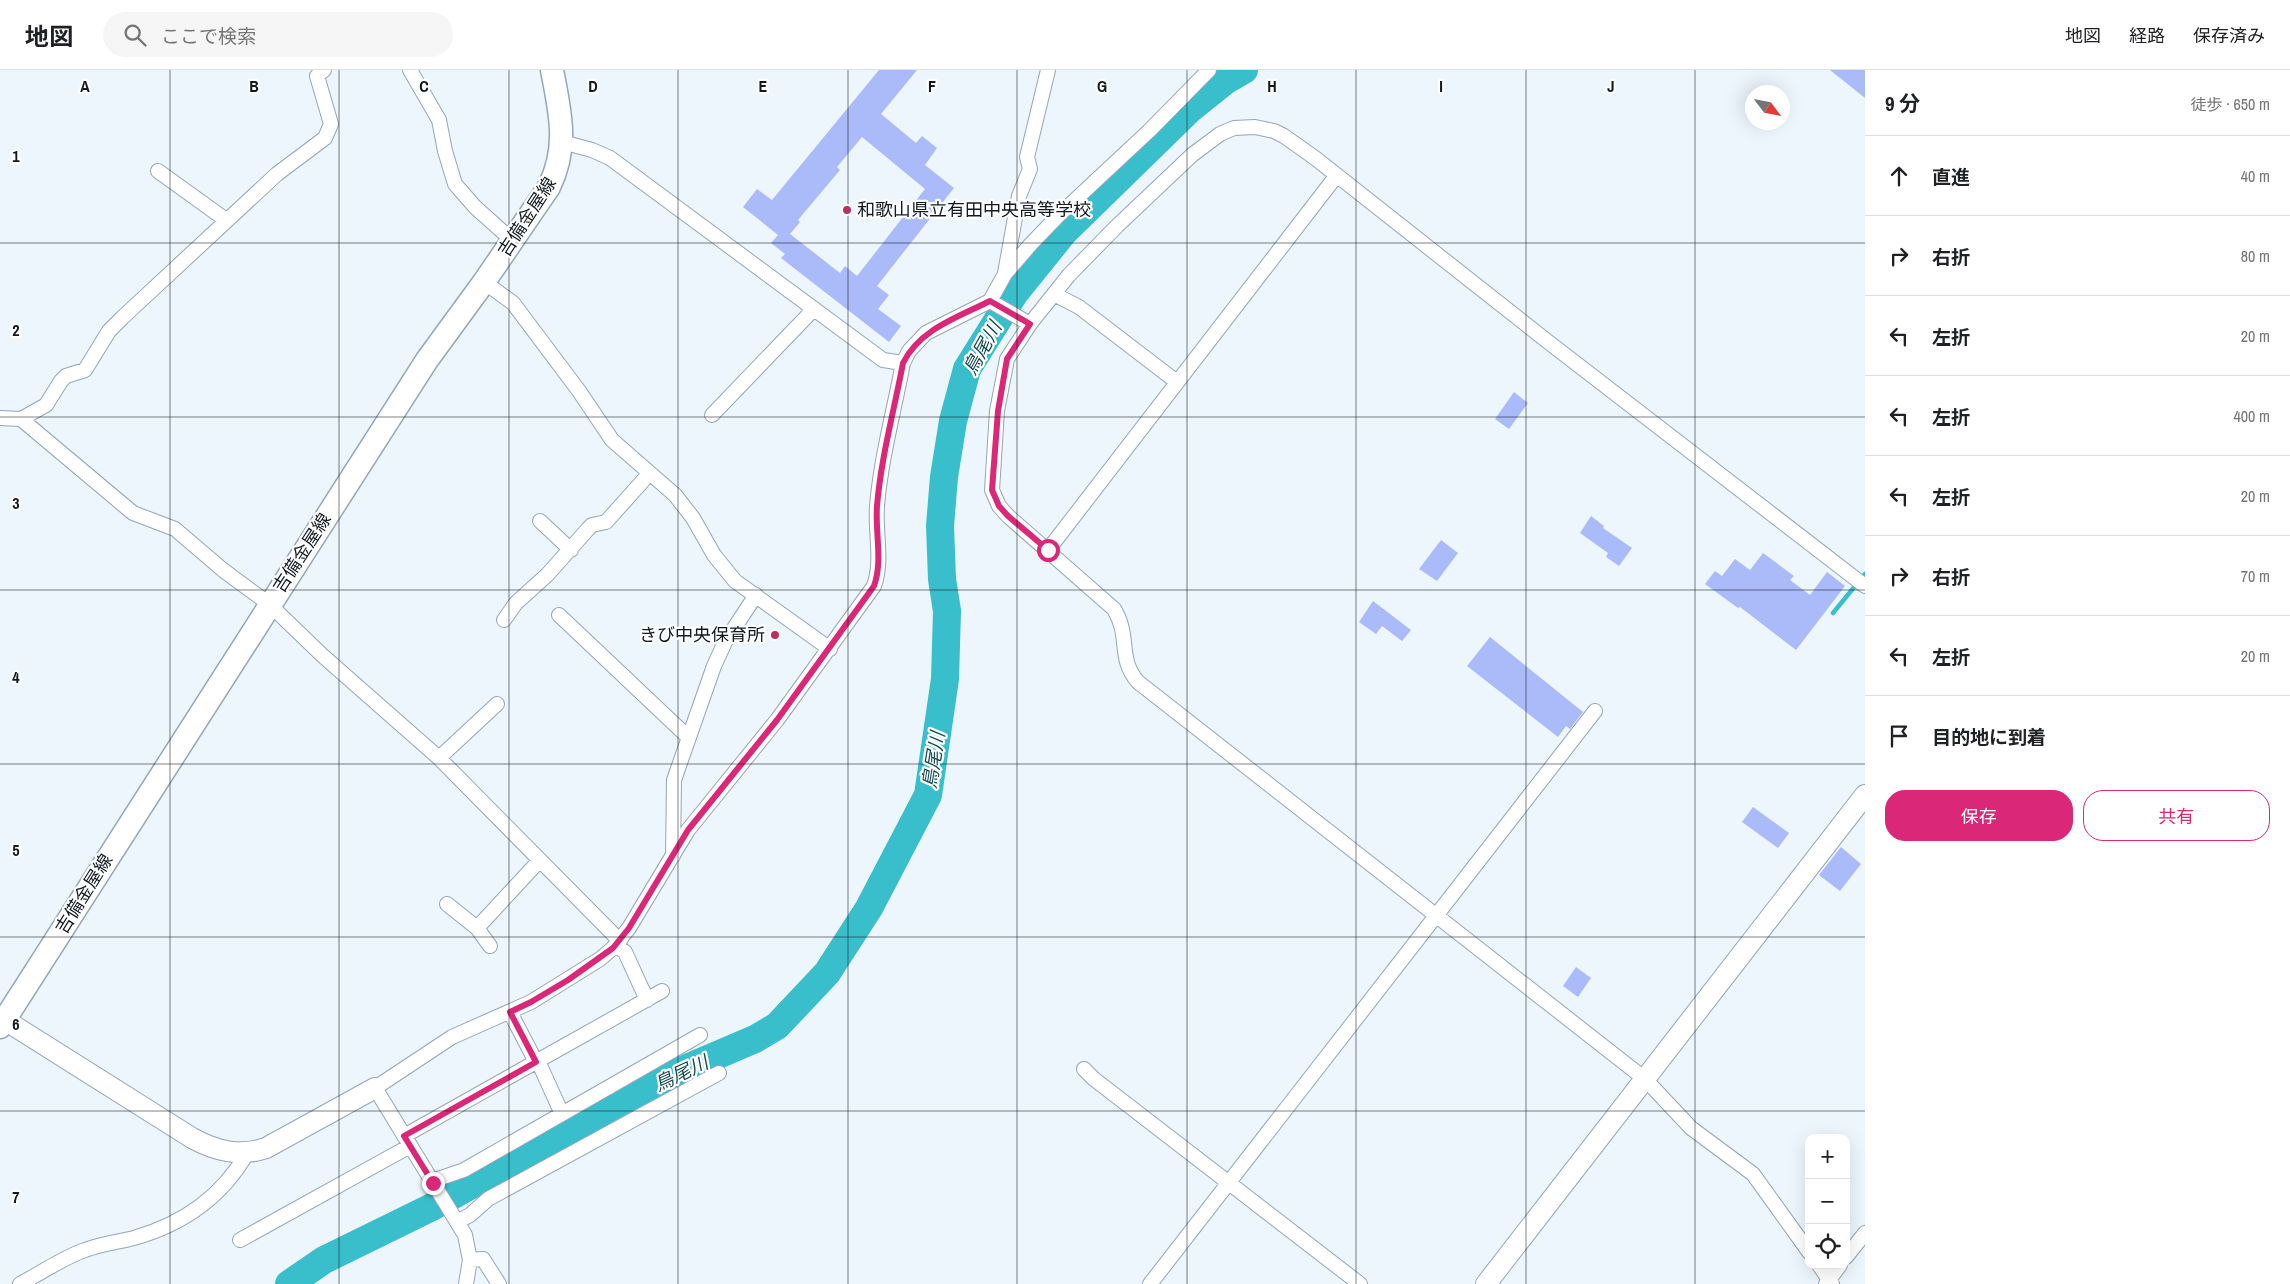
<!DOCTYPE html>
<html lang="ja">
<head>
<meta charset="utf-8">
<style>
	body { margin:0; font-family:"Archivo Narrow","Noto Sans JP",sans-serif; background:#f6f6f6; color:#202124 }
	.controls { position:absolute; right:15px; bottom:15px; display:grid; overflow:hidden; border-radius:10px; box-shadow:0 5px 20px #0002 }
	.controls button { width:45px; height:45px; display:grid; place-items:center; padding:0; border:0; border-bottom:1px solid #e0e0e0; background:#fff; color:#202124; font:25px sans-serif }
	.compass { position:absolute; left:1745px; top:15px; width:45px; height:45px; border-radius:50%; background:#fff; box-shadow:0 5px 20px #0002; rotate:122deg }
	.stop { position:absolute; width:15px; height:15px; margin:-11px; border:4px solid #db2777; border-radius:50%; background:#fff }
	.stop.end { background:#db2777; border-color:#fff; box-shadow:0 1px 5px #0008 }
	.list { margin:0; padding:0; list-style:none }
	h2 { display:flex; justify-content:space-between; align-items:center; height:65px; margin:0; padding:0 20px; font-size:21px }
	h2 small { font-size:16px; font-weight:400; color:#757577 }
	.list li { display:grid; grid-template-columns:32px 1fr auto; gap:15px; align-items:center; box-sizing:border-box; height:80px; padding:0 20px; border-top:1px solid #e0e0e0 }
	.list b { display:block; font-size:19px; white-space:nowrap }
	.list em { font-size:16px; font-style:normal; color:#757577 }
	.actions { display:flex; gap:10px; padding:15px 20px }
	.actions a { flex:1; padding:11px 0; border:1px solid #db2777; border-radius:20px; text-align:center; font-size:18px; color:#db2777 }
	.actions .main { background:#db2777; color:#fff }
	.icon { flex:none; width:28px; height:28px; fill:none; stroke:currentColor; stroke-width:2; stroke-linecap:round; stroke-linejoin:round }
	.map { position:relative; flex:none; width:1865px; height:1214px; overflow:hidden }
	header { display:flex; align-items:center; gap:30px; box-sizing:border-box; height:70px; padding:0 25px; background:#fff; border-bottom:1px solid #e0e0e0 }
	header strong { font-size:24px }
	nav { display:flex; gap:28px; margin-inline-start:auto; font-size:18px }
	.search { width:350px; height:45px; background:#f6f6f6; display:flex; align-items:center; gap:12px; box-sizing:border-box; padding:0 18px; border-radius:28px; color:#757577; font-size:19px }
	main { display:flex }
	aside { flex:1; background:#fff }
	.map>svg:first-child { display:block }
	.lines { fill:none; stroke-linecap:round; stroke-linejoin:round }
	.stream { stroke:#39becc; stroke-width:4.5 }
	.river { stroke:#39becc; stroke-width:28 }
	.building { fill:#abbbf9; fill-rule:evenodd }
	.street-casing { stroke:#94a6b9; stroke-width:16 }
	.secondary-casing { stroke:#94a6b9; stroke-width:22 }
	.primary-casing { stroke:#94a6b9; stroke-width:25 }
	.street { stroke:#fff; stroke-width:14 }
	.secondary { stroke:#fff; stroke-width:20 }
	.primary { stroke:#fff; stroke-width:22 }
	.route { stroke:#db2777; stroke-width:6 }
	.grid { fill:none; stroke:#121920; stroke-width:1; stroke-opacity:0.55 }
	.poi-dot { fill:#bc2f62; stroke:#fff; stroke-width:2 }
	.labels { text-anchor:middle; stroke-width:4.5; stroke-linejoin:round; paint-order:stroke }
	.poi-label { font-size:18px; fill:#121920; stroke:#fff; text-anchor:start }
	.street-label { font-size:18px; fill:#121920; stroke:#fff }
	.water-label { font-size:19px; font-style:italic; fill:#144c52; stroke:#fff }
	.grid-label { font-size:16px; text-anchor:middle; font-weight:bold; fill:#121920; stroke:#fff; stroke-width:4.5; stroke-linejoin:round; paint-order:stroke }
</style>
</head>
<body>
<header>
<strong>地図</strong>
<div class="search"><svg class="icon" aria-label="search" viewBox="0 0 24 24"><circle cx="10" cy="10" r="6"/><path d="M15 15l6 6"/></svg>ここで検索</div>
<nav><a>地図</a><a>経路</a><a>保存済み</a></nav>
</header>
<main>
<div class="map">
<svg width="1865" height="1214" viewBox="0 0 1865 1214">
	<rect width="100%" height="100%" fill="#edf5fd"/>
	<g class="lines">
		<path class="stream" d="M1833,543l32,-39"/>
		<path class="river" d="M289,1214l35,-24 106,-52 201,-112 42,-22 82,-35 22,-13 50,-53 42,-65 59,-113 17,-116 2,-68 -5,-32 -2,-53 4,-49 9,-56 14,-52 47,-75 50,-62 126,-123 35,-28 19,-11"/>
	</g>
	<path class="building" d="M879,0h38l-36,44 35,29 6,-7 15,12 -12,17 29,23 -77,98 12,9 -11,14 23,17 -12,16 -108,-84 4,-4 -14,-11 7,-8 -35,-28 14,-18 15,11zM862,67l63,52 -68,87 -12,-10 -5,7 -50,-39 10,-12 -2,-2 42,-50 -3,-3z
		M1830,0h35v28z
		M1514,322l14,11 -19,26 -14,-10z
		M1591,446l13,10 -1,2 29,20 -13,18 -13,-9 2,-4 -28,-20z
		M1441,470l17,13 -21,28 -18,-12z
		M1763,483l31,23 -4,4 20,15 17,-23 18,14 -49,64 -56,-43 -2,1 -33,-24 10,-13 7,5 13,-17 15,11z
		M1373,531l38,29 -9,11 -20,-15 -6,8 -17,-12z
		M1490,567l93,75 -13,17 -4,-3 -8,11 -91,-71z
		M1753,737l36,26 -11,15 -36,-26z
		M1841,777l20,17 -21,27 -21,-16z
		M1576,897l15,11 -13,19 -15,-11z"/>
	<g class="lines">
		<defs>
			<path id="street" d="M410,0l29,50 6,31 10,33 20,23 38,34
				M562,72l30,8 18,8 273,202 20,3
				M158,101l68,49
				M1005,203l14,-77 11,-27 -3,-12 21,-87
				M484,212l29,21 66,88 33,49 63,55 18,23 21,37 21,26 95,68
				M1054,224l25,13 98,75
				M990,231l40,23
				M712,345l101,-105
				M0,348l21,1 112,94 42,16 48,41 46,34 54,52 116,102 181,183
				M21,349l25,-14 15,-24 5,-5 19,-6 24,-39 14,-14 154,-143 48,-36 6,-14 -14,-48 7,-6
				M540,451l31,29
				M1048,480l289,-375
				M559,545l129,122
				M504,550l12,-17 31,-28 41,-46 4,-4 14,-3 43,-48
				M439,688l58,-54
				M673,786l1,-76 40,-114 11,-24 31,-47
				M447,834l30,24 13,18
				M477,858l63,-68
				M616,875l9,7 22,48
				M510,942l26,50
				M538,991l24,53
				M1084,999l10,10 266,205
				M404,1066l258,-145
				M432,1111l32,-11 236,-135
				M457,1152l13,-7 18,-16 231,-126
				M240,1170l170,-94
				M1809,1182l-56,-78 -62,-46 -46,-49 -507,-397c-21,-24 -7,-45 -24,-73l-106,-93 -9,-10 -7,-16 5,-79 10,-52 23,-35 39,-49 48,-49 75,-71 28,-21 14,-6 21,-1 19,4 10,5 31,22 232,183 318,245
				M1846,1187l19,-24
				M470,1190l13,-1 16,25
				M1819,1195l13,19
				M20,1214c21,-11 44,-27 65,-34 16,-6 33,-8 49,-12 49,-14 88,-41 113,-85
				M466,1214l4,-24 -5,-25 -90,-147 77,-51 79,-35 69,-43 13,-11 16,-20 59,-98 89,-110 97,-134c9,-25 1,-53 3,-80 4,-48 17,-95 26,-143l6,-12 17,-18 64,-32 15,-27 26,-30 28,-29 90,-84 60,-61
				M1150,1214l445,-573
				M1826,1214l14,-19"/>
			<path id="secondary" d="M0,947l192,121c24,13 47,19 74,10l109,-60
				M1486,1214l379,-489"/>
			<path id="primary" d="M0,957l427,-667 57,-78 65,-95c20,-41 11,-75 3,-117"/>
		</defs>
		<use href="#street" class="street-casing"/>
		<use href="#secondary" class="secondary-casing"/>
		<use href="#primary" class="primary-casing"/>
		<use href="#street" class="street"/>
		<use href="#secondary" class="secondary"/>
		<use href="#primary" class="primary"/>
	</g>
	<g class="lines">
		<path class="route" d="M433,1113l-29,-47 132,-74 -26,-50 21,-10 37,-22 45,-32 16,-20 59,-98 89,-110 97,-134c9,-25 1,-53 3,-80 4,-48 17,-95 26,-143 17,-34 55,-46 87,-62l40,23 -23,35 -9,52 -6,79 7,16 9,10 40,34"/>
	</g>
	<path class="grid" d="M170,0v1214M339,0v1214M509,0v1214M678,0v1214M848,0v1214M1017,0v1214M1187,0v1214M1356,0v1214M1526,0v1214M1695,0v1214M0,173h1865M0,347h1865M0,520h1865M0,694h1865M0,867h1865M0,1041h1865"/>
	<g class="poi-dot">
		<circle cx="847" cy="140" r="5"/>
		<circle cx="775" cy="565" r="5"/>
	</g>
	<g class="labels">
		<g class="poi-label">
			<text x="857" y="146">和歌山県立有田中央高等学校</text>
			<text x="765" y="571" text-anchor="end">きび中央保育所</text>
		</g>
		<g class="street-label">
			<text transform="translate(527 147) rotate(-57)" y="6">吉備金屋線</text>
			<text transform="translate(302 483) rotate(-57)" y="6">吉備金屋線</text>
			<text transform="translate(84 824) rotate(-58)" y="6">吉備金屋線</text>
		</g>
		<g class="water-label">
			<text transform="translate(982 278) rotate(-61)" y="7">鳥尾川</text>
			<text transform="translate(933 690) rotate(-81)" y="7">鳥尾川</text>
			<text transform="translate(681 1003) rotate(-25)" y="7">鳥尾川</text>
		</g>
	</g>
	<g class="grid-label">
		<text x="85" y="22">A</text>
		<text x="254" y="22">B</text>
		<text x="424" y="22">C</text>
		<text x="593" y="22">D</text>
		<text x="763" y="22">E</text>
		<text x="932" y="22">F</text>
		<text x="1102" y="22">G</text>
		<text x="1272" y="22">H</text>
		<text x="1441" y="22">I</text>
		<text x="1611" y="22">J</text>
		<text x="16" y="92">1</text>
		<text x="16" y="266">2</text>
		<text x="16" y="439">3</text>
		<text x="16" y="613">4</text>
		<text x="16" y="786">5</text>
		<text x="16" y="960">6</text>
		<text x="16" y="1133">7</text>
	</g>
</svg>
<div class="controls">
<button>+</button>
<button>−</button>
<button><svg class="icon" aria-label="locate" viewBox="0 0 24 24"><circle cx="12" cy="12" r="6"/><path d="M12 2v4M12 18v4M2 12h4M18 12h4"/></svg></button>
</div>
<svg class="compass" viewBox="-18 -18 36 36"><path d="M0-13l5 13h-10z" fill="#e53935"/><path d="M0 13l5-13h-10z" fill="#757577"/></svg>
<div class="stop" style="left:1048px;top:480px"></div>
<div class="stop end" style="left:433px;top:1113px"></div>
</div>
<aside>
<h2>9 分<small>徒歩 · 650 m</small></h2>
<ul class="list">
<li><svg class="icon" aria-label="ahead" viewBox="0 0 24 24"><path d="M12 20V5M6 11l6-6 6 6"/></svg><div><b>直進</b></div><em>40 m</em></li>
<li><svg class="icon" aria-label="right" viewBox="0 0 24 24"><path d="M7 20v-9h11M14 6l5 5-5 5"/></svg><div><b>右折</b></div><em>80 m</em></li>
<li><svg class="icon" aria-label="left" viewBox="0 0 24 24"><path d="M17 20v-9H6M10 6l-5 5 5 5"/></svg><div><b>左折</b></div><em>20 m</em></li>
<li><svg class="icon" aria-label="left" viewBox="0 0 24 24"><path d="M17 20v-9H6M10 6l-5 5 5 5"/></svg><div><b>左折</b></div><em>400 m</em></li>
<li><svg class="icon" aria-label="left" viewBox="0 0 24 24"><path d="M17 20v-9H6M10 6l-5 5 5 5"/></svg><div><b>左折</b></div><em>20 m</em></li>
<li><svg class="icon" aria-label="right" viewBox="0 0 24 24"><path d="M7 20v-9h11M14 6l5 5-5 5"/></svg><div><b>右折</b></div><em>70 m</em></li>
<li><svg class="icon" aria-label="left" viewBox="0 0 24 24"><path d="M17 20v-9H6M10 6l-5 5 5 5"/></svg><div><b>左折</b></div><em>20 m</em></li>
<li><svg class="icon" aria-label="arrive" viewBox="0 0 24 24"><path d="M6 21V4h12l-3 4 3 4H6"/></svg><div><b>目的地に到着</b></div></li>
</ul>
<div class="actions"><a class="main">保存</a><a>共有</a></div>
</aside>
</main>
</body>
</html>
